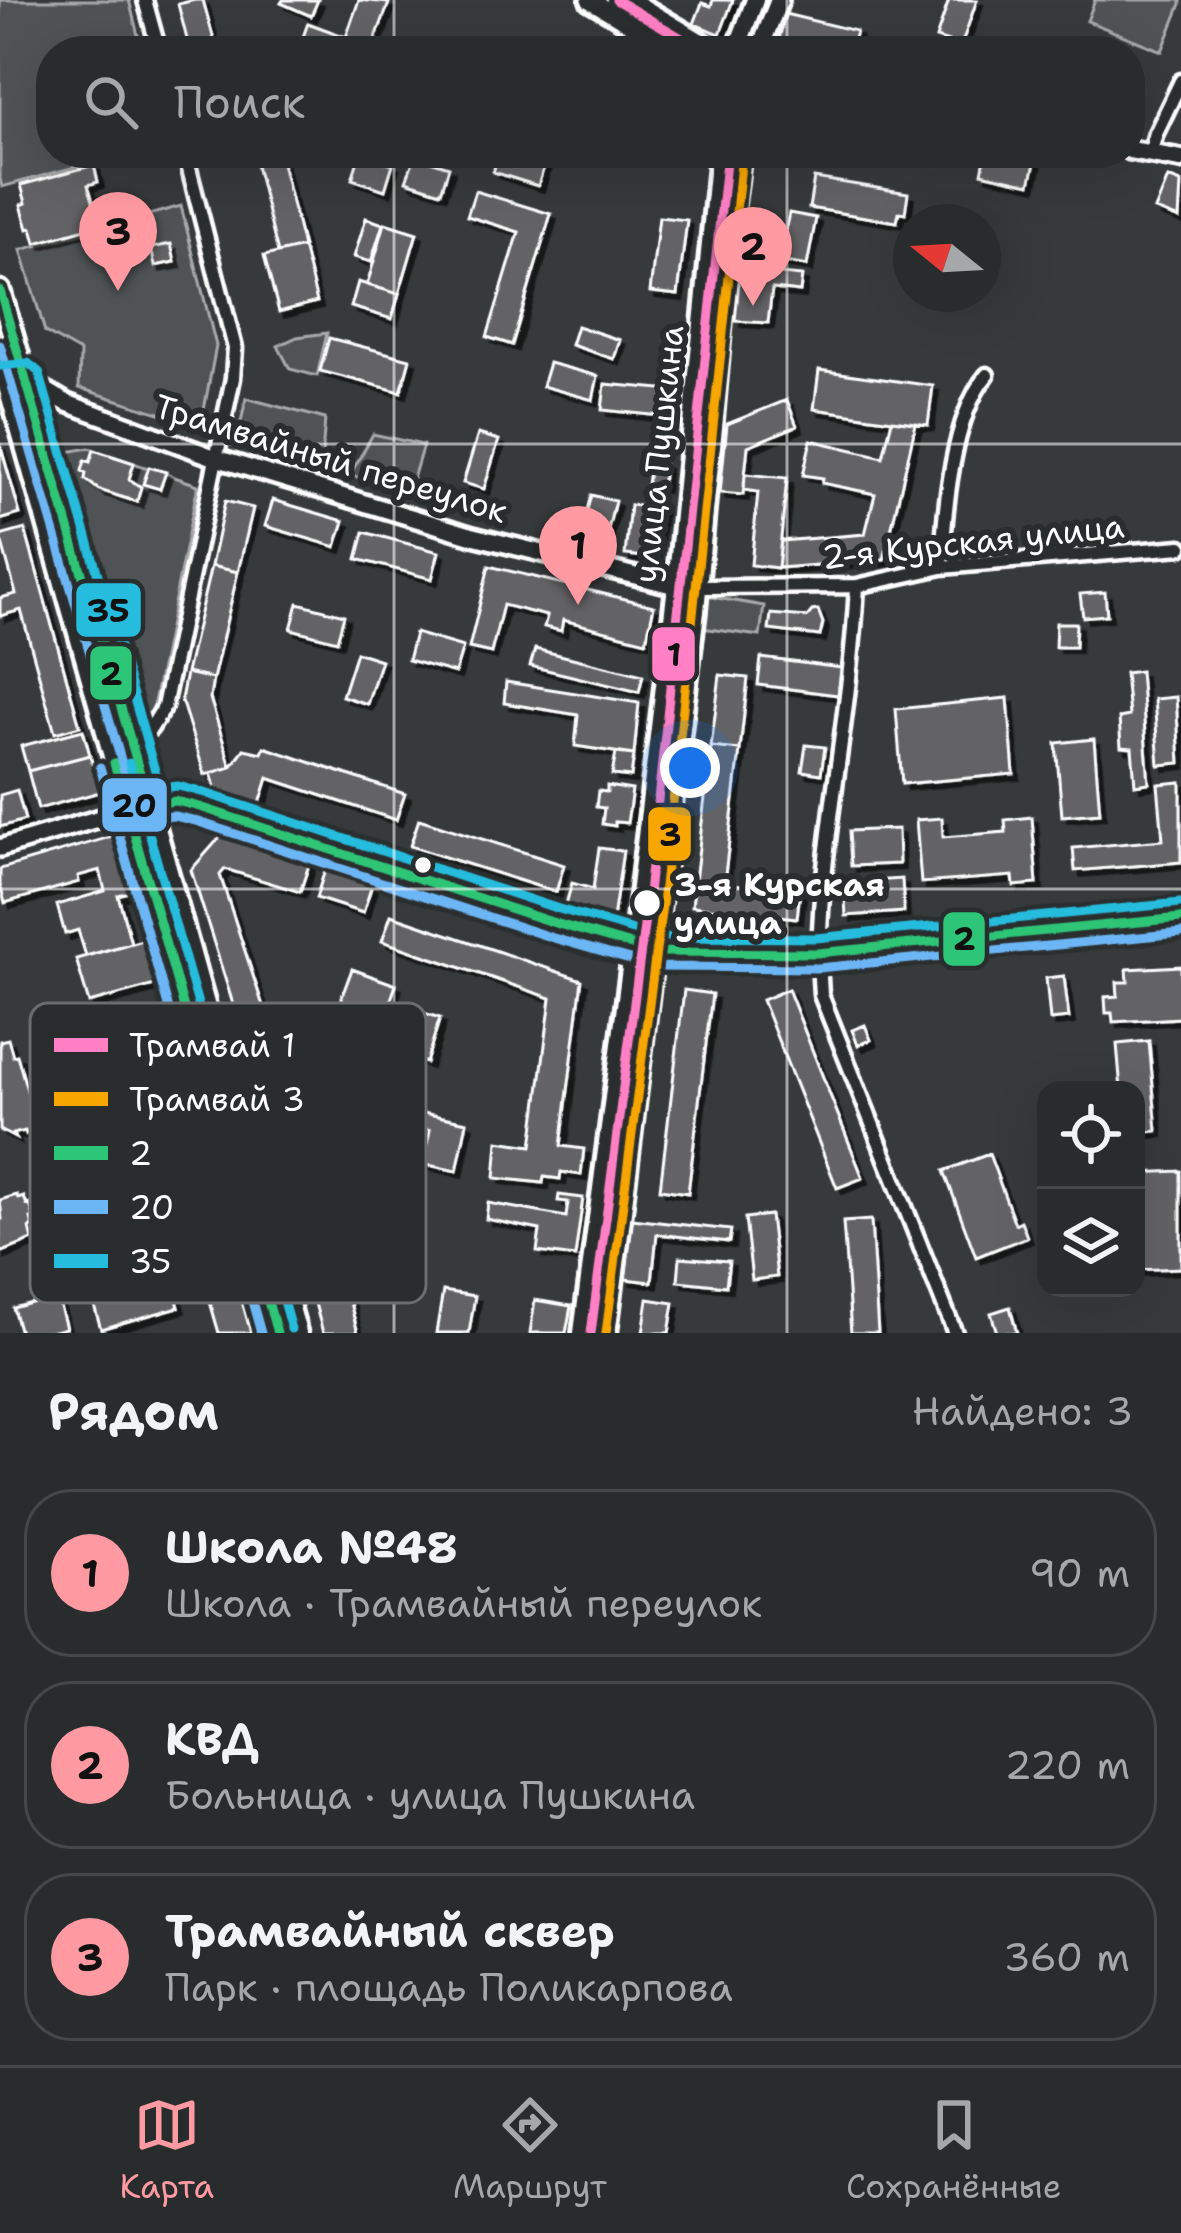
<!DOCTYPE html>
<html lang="ru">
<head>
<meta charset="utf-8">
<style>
	body { margin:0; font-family:"Shantell Sans",sans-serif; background:#313434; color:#f1f3f6 }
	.controls { position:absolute; right:36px; bottom:36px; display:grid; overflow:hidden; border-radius:24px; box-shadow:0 12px 48px #0002 }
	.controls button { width:108px; height:108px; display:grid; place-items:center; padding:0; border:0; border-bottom:3px solid #454848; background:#292c2c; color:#f1f3f6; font:60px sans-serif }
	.compass { position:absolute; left:893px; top:204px; width:108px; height:108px; border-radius:50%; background:#292c2c; box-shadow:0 12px 48px #0002; rotate:288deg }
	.you { position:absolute; left:690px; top:768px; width:42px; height:42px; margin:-30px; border:9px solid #fff; border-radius:50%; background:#1a73e8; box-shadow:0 0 0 18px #1a73e833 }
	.badge { display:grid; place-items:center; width:78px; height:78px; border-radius:50%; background:#ff9aa2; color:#111; font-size:39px; font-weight:700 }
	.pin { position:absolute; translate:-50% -99px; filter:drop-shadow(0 3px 6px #0008) }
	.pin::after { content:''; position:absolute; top:63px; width:42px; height:36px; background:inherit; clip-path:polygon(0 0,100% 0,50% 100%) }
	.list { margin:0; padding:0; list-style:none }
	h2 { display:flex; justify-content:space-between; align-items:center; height:156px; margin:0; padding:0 48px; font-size:51px }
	h2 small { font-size:39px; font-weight:400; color:#a5a7a9 }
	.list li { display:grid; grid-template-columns:78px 1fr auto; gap:36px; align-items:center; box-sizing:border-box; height:168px; margin:0 24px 24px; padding:0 24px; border:3px solid #454848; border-radius:48px }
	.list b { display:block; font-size:45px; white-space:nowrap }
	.list p { margin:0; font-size:39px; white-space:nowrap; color:#a5a7a9 }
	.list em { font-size:39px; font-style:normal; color:#a5a7a9 }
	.icon { flex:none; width:66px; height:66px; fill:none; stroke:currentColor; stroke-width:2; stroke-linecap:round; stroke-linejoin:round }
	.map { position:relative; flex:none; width:1181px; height:1333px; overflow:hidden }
	.search { position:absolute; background:#292c2c; box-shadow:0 12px 48px #0002; left:36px; right:36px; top:36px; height:132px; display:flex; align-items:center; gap:30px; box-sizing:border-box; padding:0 42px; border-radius:48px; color:#a5a7a9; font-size:45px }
	.sheet { height:732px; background:#292c2c }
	nav { display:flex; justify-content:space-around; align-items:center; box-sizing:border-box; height:168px; border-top:3px solid #454848; background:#292c2c; font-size:33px; color:#a5a7a9 }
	nav a { display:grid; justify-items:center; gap:6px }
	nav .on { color:#ff9aa2 }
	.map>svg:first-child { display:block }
	.green { fill:#505354; stroke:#a8a9aa; stroke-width:3 }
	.building { fill:#636465; stroke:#fff; stroke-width:3; filter:url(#shadow) }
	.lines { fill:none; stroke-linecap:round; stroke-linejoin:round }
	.minor-casing { stroke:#fff; stroke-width:21 }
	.tertiary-casing { stroke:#fff; stroke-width:24 }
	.secondary-casing { stroke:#fff; stroke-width:26 }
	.primary-casing { stroke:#fff; stroke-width:27 }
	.minor { stroke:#2a2d2e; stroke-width:12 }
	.tertiary { stroke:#2a2d2e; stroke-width:15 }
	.secondary { stroke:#2a2d2e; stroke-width:16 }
	.primary { stroke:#2a2d2e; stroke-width:18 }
	.bus-1-casing { stroke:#2a2d2e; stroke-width:18 }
	.bus-2-casing { stroke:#2a2d2e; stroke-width:18 }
	.bus-3-casing { stroke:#2a2d2e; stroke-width:18 }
	.bus-1 { stroke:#2dc577; stroke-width:9 }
	.bus-2 { stroke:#6db6f5; stroke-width:9 }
	.bus-3 { stroke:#26bcdd; stroke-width:9 }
	.tram-1-casing { stroke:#2a2d2e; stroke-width:18 }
	.tram-2-casing { stroke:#2a2d2e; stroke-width:18 }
	.tram-1 { stroke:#ff80c5; stroke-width:9 }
	.tram-2 { stroke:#f7a600; stroke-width:9 }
	.grid { fill:none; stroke:#fff; stroke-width:3; stroke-opacity:0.55 }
	.bus-dot { fill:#fff; stroke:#2a2d2e; stroke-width:4.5 }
	.labels { text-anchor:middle; stroke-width:12; stroke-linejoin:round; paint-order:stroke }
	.street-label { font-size:33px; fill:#fff; stroke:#2a2d2e }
	.stop-label { font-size:33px; font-weight:bold; fill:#fff; stroke:#2a2d2e; text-anchor:start }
	.key { fill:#2a2d2e; stroke:#6a6c6d; stroke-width:3 }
	.key-label { font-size:33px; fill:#fff }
	.line-badge { stroke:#2a2d2e; stroke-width:4.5 }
	.pale-badge-label { font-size:33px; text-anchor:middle; font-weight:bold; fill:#111 }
</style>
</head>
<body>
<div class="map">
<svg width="1181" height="1333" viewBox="0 0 1181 1333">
	<defs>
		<filter id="shadow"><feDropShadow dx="5.5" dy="5.5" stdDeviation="0" flood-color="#0009"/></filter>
	</defs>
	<rect width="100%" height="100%" fill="#373a3b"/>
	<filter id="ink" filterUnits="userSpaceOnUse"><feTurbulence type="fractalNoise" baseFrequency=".00833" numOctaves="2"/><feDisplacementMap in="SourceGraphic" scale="24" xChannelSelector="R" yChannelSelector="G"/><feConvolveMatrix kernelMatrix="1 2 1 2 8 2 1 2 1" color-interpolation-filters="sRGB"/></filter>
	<g filter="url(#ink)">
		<path class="green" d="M0,0h129l13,51h-91v102h75l-124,34 -2,-8z
			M1095,0h86v4l-19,47 -75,-30z
			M181,206l35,140 -15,80 -122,-38 1,-36 -35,-20 -24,-82z
			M327,333l-10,43 -27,-7 -12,-23 19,-9z
			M246,398l79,21 -4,48 -84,-25z
			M373,434l50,11 -14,47 -59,-17z
			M89,448l109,37 -46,227 -18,5 -72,-251 10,-15z
			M705,596l59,10 -4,30 -59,-8z"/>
		<path class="building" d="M195,0h8l14,51h-27l-12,-47z
			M283,0h35l-7,16 -30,-13z
			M359,0l30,3 -18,48h-73l10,-28 38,14z
			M713,0h20l-13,34 -26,-10 8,-21 9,3z
			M949,0h28l-16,46 -25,-8z
			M785,14l71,17 -5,20h-25l-47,-11z
			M499,153l49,1 -10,32 -45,-14z
			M986,153l51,2 -7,29 -48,-11z
			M360,154l33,10 -8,26 -33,-11z
			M280,155l23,92 -25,6 -23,-92z
			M415,156l34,11 -8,25 -35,-11z
			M94,165l4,17 -10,3 6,19 10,-3 6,21 -74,21 -4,-15 -4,1 -7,-24 5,-2 -5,-18z
			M814,178l94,15 -3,20 -6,-1 -2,10 -88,-14z
			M1168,178l13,5 -2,36 -24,-9z
			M475,191l76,23 -39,131 -25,-8 32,-105 -52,-16z
			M789,213l27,5 -9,48 -28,-5z
			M659,217l28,3 -9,75 -28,-3z
			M366,218l17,6 -12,38 -17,-5z
			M385,223l32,10 -18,61 -32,-9z
			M171,244l4,18 -20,4 -4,-18z
			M303,247l14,55 -38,10 -15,-56z
			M740,270l62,6 -2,16 -28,-3 -4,34 -33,-2z
			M358,282l41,12 -7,25 -41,-12z
			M577,326l43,14 -6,19 -43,-14z
			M329,338l81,21 -9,33 -81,-21z
			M549,363l49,13 -5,24 -51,-14z
			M819,370l114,16 -5,39 -114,-16z
			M605,384l69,6 -3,27 -69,-7z
			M787,400l10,26 -49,20 -5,49 -23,-2 7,-69z
			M892,420l24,3 -32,137 -106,8 3,-27 84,-7 10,-40 -53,-11 1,-5 -20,-3 8,-35 72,17z
			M478,434l21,6 -15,49 -21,-6z
			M0,444l20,70 -20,6z
			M94,450l40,13 -5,16 12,8 -4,15 -38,-12 -14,-11 1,-6 -4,-2 3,-11 5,2z
			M650,462l14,2 -2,23 -15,-2z
			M149,467l17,5 -6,17 -17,-5z
			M745,474l42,4 -9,90 -27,-3 7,-73 -14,-2z
			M591,495l24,6 -11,45 -25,-6z
			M273,500l71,21 -8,26 -71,-21z
			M225,501l28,7 -15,64 -27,-6z
			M630,505l30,3 -5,50 -30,-3z
			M25,529l55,197 -25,7 -34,-123 -21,6v-18l16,-4 -16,-58z
			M364,532l75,20 -7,27 -75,-20z
			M211,566l27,6 -25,107 -27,-6z
			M489,566l165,40 -8,35 -83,-21 -2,11 -17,-4 3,-11 -44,-11 -12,48 -22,-5z
			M1105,592l2,23 -24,2 -3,-23z
			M298,603l46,12 -7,26 -46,-12z
			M818,610l5,13 -3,13 -51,-6 2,-16 36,3 5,-6z
			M1056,623h20l-1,24h-20z
			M415,633l48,14 -8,26 -47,-13z
			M535,649l108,26 -4,17 -109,-26z
			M356,652l25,8 -14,44 -25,-8z
			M761,658l81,10 -4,27 -80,-10z
			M1140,671l9,112 -14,2 -3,-37 -11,-1 -2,-29 10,-2 -4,-43z
			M186,673l27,6 -3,19 21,69 -26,8 -24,-75z
			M720,675l28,3 -8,72 -29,-3z
			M506,682l133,21 -5,52 -59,-9 3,-31 -74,-12z
			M1176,697l4,66 -21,2 -5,-66z
			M1008,698l6,76 -112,10 -6,-75z
			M83,730l7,25 -62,16 -7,-25z
			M1094,739l6,74 -38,3 -6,-73z
			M806,745l19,2 -4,27 -19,-3z
			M264,747l141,47 -9,26 -128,-42 -9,29 -43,-16 -5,-18 20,-6 13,-18 18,4z
			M711,747l29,3 -16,133 76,9 -3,26 -105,-12z
			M616,753l18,2 -3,22 -19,-2z
			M90,755l10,37 -62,17 -10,-38z
			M1181,782v80l-106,9 -2,-23 90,-8 -5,-56z
			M607,786l25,4 -5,33 -12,-1v4l-13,-2 2,-16 -8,-1 2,-16 9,1z
			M17,790l8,30 -25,7v-32z
			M1032,817l5,67 -23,2 -1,-10 -92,7 -5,-63 26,-2 1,19 63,-5 -1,-12z
			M419,819l145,46 -8,27 -146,-46z
			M898,829l1,35 -48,2 -2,-35z
			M222,835l87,30 -9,27 -75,-23 -5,6 71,216 -28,9 -72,-230z
			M113,836l16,56 -11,3 13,48 -45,13 -8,-26 -13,4 -8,-29 48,-14 -5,-21 -22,6 1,6 -74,21 -5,-18v-16z
			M599,848l24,3 -10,68 -47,-15 6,-21 21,6z
			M325,870l47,15 -9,28 -47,-15z
			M902,879l2,33 -58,4 -2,-33z
			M391,915l191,65 -21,166 23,3 -3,26 -20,-3 -1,7 -16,-2 -1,6 -48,-5 3,-37 34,5 19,-148 -169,-57z
			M142,940l13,45 -66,18 -13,-44z
			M1181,966v52l-68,4 -1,-9h-6l-1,-16 13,-1 -1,-14h11l-1,-13z
			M352,969l44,16 -15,43 -10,-2 5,18 9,-1 9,37 -52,10 -7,-23 4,-2 1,-7 3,-2 -5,-16 6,-3 -2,-41z
			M1064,976l5,42 -19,2 -4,-42z
			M788,989l75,189 -26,10 -75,-188z
			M684,990l28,4 -24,199 -28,-4z
			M414,1010l26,8 -14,45 -14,-5 6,-18 -12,-4z
			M865,1025l6,15 -13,5 -6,-15z
			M8,1039l5,17 4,-1 18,63 -4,12 -5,4 -1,-3 -12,3 2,4 -15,-8v-89z
			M1149,1041l8,90 -21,2v-43h-15l-4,-46z
			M423,1113l44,9 -10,49 -34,-7 7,-34 -10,-2z
			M989,1154l26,70 6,-3 6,16 -51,20 -32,-86z
			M1181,1171v97l-45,2v-97z
			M329,1187l8,30 -9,2 30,114h-35l-36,-134z
			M17,1195l1,4 6,-2 3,8 3,-1 4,14 -3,1 2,8 -3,1 3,12 -33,13v-33l2,-1 -2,-19z
			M559,1195l24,3 -8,59 -38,-5 3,-22 -54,-11 2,-16 78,14 2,-15 -10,-1z
			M770,1215l7,62 -25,3 -7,-62z
			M632,1219l99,11 -2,12 -72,-8 -5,48 -27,-3z
			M871,1220l7,113h-27l-8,-111z
			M680,1257l49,4 -3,25 -48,-5z
			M172,1280l7,27 -78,22 -8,-27z
			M443,1291l32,5 -6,37h-33z
			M240,1294l11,39h-32l-9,-31z
			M57,1296l9,32 -19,5h-27l-7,-25z
			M648,1299l26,4 -5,30h-26z
			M535,1300l36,6 -5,27h-36z
			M1010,1307l7,26h-20l-6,-20z"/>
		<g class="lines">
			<defs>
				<path id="minor" d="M145,0l14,51
					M1150,154l6,-21 25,-52
					M942,567c2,-53 10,-151 45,-192
					M857,586c-4,75 -15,149 -25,223 -8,63 -16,123 -11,186l134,338
					M699,587l158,-1 85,-19 239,-20
					M132,743l19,-15 13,-21 69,-329 2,-30 -50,-195"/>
				<path id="tertiary" d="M25,378l42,25 149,55 257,78 203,50 23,1
					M0,848l127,-38"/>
				<path id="secondary" d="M590,0l85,51
					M630,0l86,51
					M736,51l19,-51
					M759,51l20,-51
					M1130,150l51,9
					M127,810c27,-8 46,-10 73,-3l355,116 100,29 162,1 364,-35
					M582,1333l51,-387 43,-360 43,-433
					M607,1333l89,-722 33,-371 12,-87"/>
				<path id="primary" d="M0,291l132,452 165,590
					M0,358l277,975"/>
			</defs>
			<use href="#minor" class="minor-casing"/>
			<use href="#tertiary" class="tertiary-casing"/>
			<use href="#secondary" class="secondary-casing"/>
			<use href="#primary" class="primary-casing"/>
			<use href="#minor" class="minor"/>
			<use href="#tertiary" class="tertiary"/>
			<use href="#secondary" class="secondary"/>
			<use href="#primary" class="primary"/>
			<defs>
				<path id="bus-1" d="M0,291l149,513 27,-3 24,6 355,116 100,29 162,1 364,-35
					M114,763l163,570"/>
				<path id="bus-2" d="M0,345l135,463 7,9 33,-1 21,5 354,116 104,30 164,1 363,-35
					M100,767l161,566"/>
				<path id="bus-3" d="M0,366l28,-3 11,9 121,416 18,-2 27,7 354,116 98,28 159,1 364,-35
					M129,763l162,566"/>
			</defs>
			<use href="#bus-1" class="bus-1-casing"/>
			<use href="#bus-2" class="bus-2-casing"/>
			<use href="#bus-3" class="bus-3-casing"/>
			<use href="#bus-1" class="bus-1"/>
			<use href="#bus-2" class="bus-2"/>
			<use href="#bus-3" class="bus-3"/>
			<defs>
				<path id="tram-1" d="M616,0l88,51
					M591,1333l56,-430 80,-750"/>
				<path id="tram-2" d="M606,1333l56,-428 80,-750"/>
			</defs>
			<use href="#tram-1" class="tram-1-casing"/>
			<use href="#tram-2" class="tram-2-casing"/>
			<use href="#tram-1" class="tram-1"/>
			<use href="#tram-2" class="tram-2"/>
		</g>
	</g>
	<path class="grid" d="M394,0v51M787,0v51M394,153v1180M787,153v1180M0,444h1181M0,889h1181"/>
	<g class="bus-dot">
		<circle cx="423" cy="865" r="10"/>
		<circle cx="647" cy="903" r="15"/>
	</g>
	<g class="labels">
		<g class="street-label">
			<text transform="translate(658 454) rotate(-84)" y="12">улица Пушкина</text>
			<text transform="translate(331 458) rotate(17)" y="12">Трамвайный переулок</text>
			<text transform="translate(973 541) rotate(-6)" y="12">2-я Курская улица</text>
		</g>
		<g class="stop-label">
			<text x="674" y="896">3-я Курская<tspan x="674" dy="38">улица</tspan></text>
		</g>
	</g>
	<rect x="30" y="1003" width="396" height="300" rx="18" class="key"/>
	<rect x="54" y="1038" width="54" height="14" fill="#ff80c5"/>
	<rect x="54" y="1092" width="54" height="14" fill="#f7a600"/>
	<rect x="54" y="1146" width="54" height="14" fill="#2dc577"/>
	<rect x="54" y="1200" width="54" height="14" fill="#6db6f5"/>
	<rect x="54" y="1254" width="54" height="14" fill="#26bcdd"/>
	<g class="key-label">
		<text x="129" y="1057">Трамвай 1</text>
		<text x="129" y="1111">Трамвай 3</text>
		<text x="129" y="1165">2</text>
		<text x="129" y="1219">20</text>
		<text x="129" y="1273">35</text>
	</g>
	<g class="line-badge">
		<rect x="74" y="581" width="69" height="58" rx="12" fill="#26bcdd"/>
		<rect x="650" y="625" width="47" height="58" rx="12" fill="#ff80c5"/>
		<rect x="88" y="644" width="46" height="58" rx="12" fill="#2dc577"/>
		<rect x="100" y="776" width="69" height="58" rx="12" fill="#6db6f5"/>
		<rect x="646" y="805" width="47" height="58" rx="12" fill="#f7a600"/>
		<rect x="941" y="910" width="46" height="58" rx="12" fill="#2dc577"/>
	</g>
	<g class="pale-badge-label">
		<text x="108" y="622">35</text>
		<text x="674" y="666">1</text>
		<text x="111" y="685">2</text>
		<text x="134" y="817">20</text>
		<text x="670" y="846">3</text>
		<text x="964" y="950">2</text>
	</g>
</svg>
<div class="controls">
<button><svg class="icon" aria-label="locate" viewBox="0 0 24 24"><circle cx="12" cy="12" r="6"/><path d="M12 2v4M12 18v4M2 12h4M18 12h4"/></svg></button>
<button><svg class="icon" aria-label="layers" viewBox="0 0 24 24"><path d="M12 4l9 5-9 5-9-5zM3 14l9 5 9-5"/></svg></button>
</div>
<svg class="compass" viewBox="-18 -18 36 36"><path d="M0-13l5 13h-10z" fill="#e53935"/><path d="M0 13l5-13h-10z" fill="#a5a7a9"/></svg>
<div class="you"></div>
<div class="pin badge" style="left:578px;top:605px">1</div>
<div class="pin badge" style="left:753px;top:306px">2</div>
<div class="pin badge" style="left:118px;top:291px">3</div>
<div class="search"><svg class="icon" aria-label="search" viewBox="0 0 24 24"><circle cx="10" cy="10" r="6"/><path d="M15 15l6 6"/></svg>Поиск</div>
</div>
<section class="sheet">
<h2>Рядом<small>Найдено: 3</small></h2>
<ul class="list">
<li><span class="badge">1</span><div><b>Школа №48</b><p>Школа · Трамвайный переулок</p></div><em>90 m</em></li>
<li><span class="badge">2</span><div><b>КВД</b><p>Больница · улица Пушкина</p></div><em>220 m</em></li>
<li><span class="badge">3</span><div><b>Трамвайный сквер</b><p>Парк · площадь Поликарпова</p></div><em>360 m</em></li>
</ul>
</section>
<nav>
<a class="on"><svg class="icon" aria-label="map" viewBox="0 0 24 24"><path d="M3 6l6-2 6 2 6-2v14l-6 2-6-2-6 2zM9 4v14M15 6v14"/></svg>Карта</a>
<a><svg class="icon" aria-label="directions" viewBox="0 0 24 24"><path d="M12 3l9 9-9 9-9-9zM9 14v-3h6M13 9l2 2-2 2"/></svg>Маршрут</a>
<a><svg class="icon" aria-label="saved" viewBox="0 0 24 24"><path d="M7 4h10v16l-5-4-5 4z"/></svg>Сохранённые</a>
</nav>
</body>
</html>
